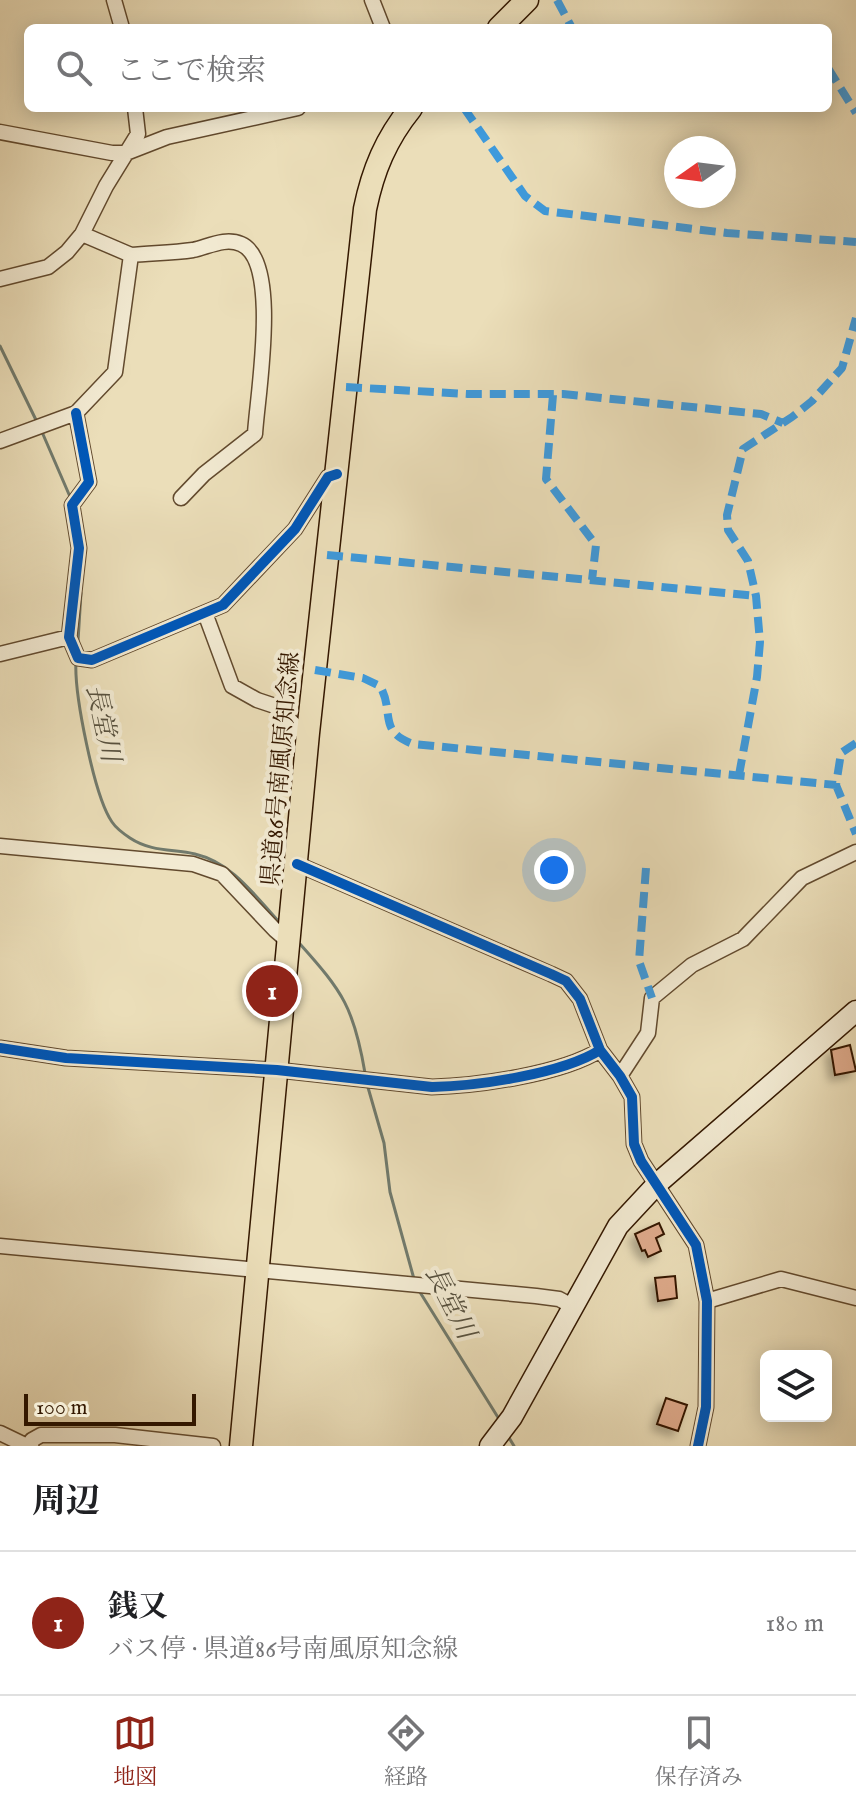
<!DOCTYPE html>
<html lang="ja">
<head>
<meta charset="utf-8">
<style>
	body { margin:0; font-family:"IM FELL English","Noto Serif JP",serif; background:#f6f6f6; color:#202124 }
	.controls { position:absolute; right:24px; bottom:24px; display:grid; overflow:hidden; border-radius:12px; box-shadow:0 4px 20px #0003 }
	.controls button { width:72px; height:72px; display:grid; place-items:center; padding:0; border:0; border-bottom:2px solid #e0e0e0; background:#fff; color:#202124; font:40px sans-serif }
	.compass { position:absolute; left:664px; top:136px; width:72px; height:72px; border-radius:50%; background:#fff; box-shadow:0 4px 20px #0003; rotate:256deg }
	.scale { position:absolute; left:24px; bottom:20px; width:172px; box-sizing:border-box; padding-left:8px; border:4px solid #341800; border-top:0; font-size:22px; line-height:28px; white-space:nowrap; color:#341800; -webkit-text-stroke:6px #f2ead2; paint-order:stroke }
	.you { position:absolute; left:554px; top:870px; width:28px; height:28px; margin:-20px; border:6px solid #fff; border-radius:50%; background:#1a73e8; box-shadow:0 0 0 12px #1a73e833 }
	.badge { display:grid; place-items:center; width:52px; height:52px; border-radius:50%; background:#8f2418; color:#fff; font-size:26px; font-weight:700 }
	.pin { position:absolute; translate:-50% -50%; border:4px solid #fff; box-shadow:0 2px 8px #0006 }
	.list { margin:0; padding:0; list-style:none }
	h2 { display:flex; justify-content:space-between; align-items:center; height:104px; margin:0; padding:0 32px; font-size:34px }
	h2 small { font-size:26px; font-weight:400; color:#757577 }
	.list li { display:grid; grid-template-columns:52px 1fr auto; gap:24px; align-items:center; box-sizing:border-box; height:144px; padding:0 32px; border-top:2px solid #e0e0e0 }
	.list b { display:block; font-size:30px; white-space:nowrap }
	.list p { margin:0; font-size:26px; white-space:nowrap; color:#757577 }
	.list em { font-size:26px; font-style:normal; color:#757577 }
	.icon { flex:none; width:44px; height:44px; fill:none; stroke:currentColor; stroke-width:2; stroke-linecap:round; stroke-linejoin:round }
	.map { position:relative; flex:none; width:856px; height:1446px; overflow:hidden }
	.search { position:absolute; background:#fff; box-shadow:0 4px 20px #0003; left:24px; right:24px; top:24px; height:88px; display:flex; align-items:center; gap:20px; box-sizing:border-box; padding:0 28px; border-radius:12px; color:#757577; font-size:30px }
	.sheet { height:248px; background:#fff }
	nav { display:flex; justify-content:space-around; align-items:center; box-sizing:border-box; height:112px; border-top:2px solid #e0e0e0; background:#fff; font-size:22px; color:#757577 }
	nav a { display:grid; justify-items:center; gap:4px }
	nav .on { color:#8f2418 }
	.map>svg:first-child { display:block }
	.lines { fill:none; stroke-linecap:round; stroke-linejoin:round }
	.stream { stroke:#717a6c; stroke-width:3 }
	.building { fill:#dda98a; stroke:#341800; stroke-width:2; filter:url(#shadow) }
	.street-casing { stroke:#624a2e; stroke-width:17 }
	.secondary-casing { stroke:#341800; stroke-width:23 }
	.primary-casing { stroke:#341800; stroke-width:25 }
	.street { stroke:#f2ead2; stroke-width:14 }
	.secondary { stroke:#f2ead2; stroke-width:20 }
	.primary { stroke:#ebdeb9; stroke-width:22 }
	.quiet { stroke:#3e9adc; stroke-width:8; stroke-dasharray:16 8; stroke-linecap:butt }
	.cycleway-casing { stroke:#f2ead2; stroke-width:15 }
	.cycleway { stroke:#0057b8; stroke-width:10 }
	.labels { text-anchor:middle; stroke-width:8; stroke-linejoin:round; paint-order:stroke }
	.street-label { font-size:24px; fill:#341800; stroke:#f2ead2 }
	.water-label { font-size:26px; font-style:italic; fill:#57513f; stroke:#f2ead2 }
</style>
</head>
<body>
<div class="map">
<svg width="856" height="1446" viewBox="0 0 856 1446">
	<defs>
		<filter id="shadow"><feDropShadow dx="-5.5" dy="5.5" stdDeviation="4" flood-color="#0004"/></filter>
	</defs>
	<rect width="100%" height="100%" fill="#ebdeb9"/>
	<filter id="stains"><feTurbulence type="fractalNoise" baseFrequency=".0025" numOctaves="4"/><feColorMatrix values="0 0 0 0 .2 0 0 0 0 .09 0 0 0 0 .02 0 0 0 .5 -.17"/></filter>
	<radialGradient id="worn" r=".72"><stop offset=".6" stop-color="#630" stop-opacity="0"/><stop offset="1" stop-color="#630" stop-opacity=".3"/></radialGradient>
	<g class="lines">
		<path class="stream" d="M0,346l37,76
			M42,432l29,67
			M78,641l3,-48
			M76,661c-2,32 18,135 36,161 4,6 12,12 18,16 21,14 43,11 65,16 38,9 60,42 85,69
			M300,944c43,48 54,64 65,129
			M367,1084l17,59 6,49 24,87
			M418,1289l81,130
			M508,1436l6,10"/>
	</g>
	<path class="building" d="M850,1045l6,26 -21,4 -4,-25z
		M659,1223l5,11 -8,4 5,13 -13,6 -3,-7 -3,1 -7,-17z
		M675,1276l2,22 -19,3 -3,-23z
		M666,1398l21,7 -9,26 -21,-7z"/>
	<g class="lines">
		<defs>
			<path id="street" d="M114,0l8,28
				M372,0l11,28
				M0,132l112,21h14l41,-16 131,-29
				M131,255c20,-2 41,-2 62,-5 15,-3 32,-13 48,-6 40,17 16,153 14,190l-51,40 -23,24
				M0,279l48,-12 19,-15 15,-18 24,-48 32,-52 -3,-26
				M76,413l13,69 -17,23 7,43 -10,89 9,21 14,2 131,-55 72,-76 33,-52 9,-3
				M0,441l76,-28 39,-41 16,-117 -49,-21
				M205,613l27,73 25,14 18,6 26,25 7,2
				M0,654l69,-17
				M0,846l193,18 29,10 53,56 14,12
				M297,864l254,110 15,7 14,18 20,51 20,26 12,21 2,47 7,17 55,84 11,56 -1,106 -8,39
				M0,1048l66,10 211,12 155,17c45,-1 130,-13 168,-37
				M620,1076l28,-43 4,-35 40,-33 51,-26 59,-61 54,-26
				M0,1246l536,50 23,3 15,8
				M707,1301l74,-22 75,19
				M0,1433l27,13
				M31,1446l1,-6 9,-5h74l98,11"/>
			<path id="secondary" d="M490,1446l22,-29 106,-191 40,-43 198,-172"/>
			<path id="primary" d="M499,28l28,-28
				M241,1446l67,-713 57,-524c8,-39 21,-70 46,-101"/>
		</defs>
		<use href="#street" class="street-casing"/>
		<use href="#secondary" class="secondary-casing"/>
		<use href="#primary" class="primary-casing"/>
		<use href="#street" class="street"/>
		<use href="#secondary" class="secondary"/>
		<use href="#primary" class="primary"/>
		<path class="quiet" d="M557,0l15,28
			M828,68l28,45
			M464,108l61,88 20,15 182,22 129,9
			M346,387l122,7h95l198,20 22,9
			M553,395l-7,84 50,66 -4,35
			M327,555l429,41
			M315,670l48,8 17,8c15,26 -3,45 33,58l423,41
			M856,743l-15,10 -5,32 20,49
			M739,775l18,-98 3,-35 -4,-46 -8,-35 -20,-31 -1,-15 16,-66 49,-32 20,-16 30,-33 14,-50
			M646,868l-7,93 13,37"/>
		<defs>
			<path id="cycleway" d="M76,413l13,69 -17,23 7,43 -10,89 9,21 14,2 131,-55 72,-76 33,-52 9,-3
				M297,864l254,110 15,7 14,18 20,51 20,26 12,21 2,47 7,17 55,84 11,56 -1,106 -8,39
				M0,1048l66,10 211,12 155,17c45,-1 130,-13 168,-37"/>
		</defs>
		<use href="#cycleway" class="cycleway-casing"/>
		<use href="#cycleway" class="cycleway"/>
	</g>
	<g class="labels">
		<g class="street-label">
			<text transform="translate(280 769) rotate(-85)" y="8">県道86号南風原知念線</text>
		</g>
		<g class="water-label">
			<text transform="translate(104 723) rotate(78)" y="9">長堂川</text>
			<text transform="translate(451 1302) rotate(63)" y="9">長堂川</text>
		</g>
	</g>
	<rect width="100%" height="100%" filter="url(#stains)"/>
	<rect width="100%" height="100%" fill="url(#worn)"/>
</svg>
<div class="controls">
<button><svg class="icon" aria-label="layers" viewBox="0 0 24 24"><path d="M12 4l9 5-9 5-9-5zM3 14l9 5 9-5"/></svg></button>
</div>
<svg class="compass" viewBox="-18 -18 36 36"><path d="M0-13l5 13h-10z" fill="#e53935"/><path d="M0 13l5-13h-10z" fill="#757577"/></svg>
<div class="scale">100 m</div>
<div class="you"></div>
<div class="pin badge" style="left:272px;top:991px">1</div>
<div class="search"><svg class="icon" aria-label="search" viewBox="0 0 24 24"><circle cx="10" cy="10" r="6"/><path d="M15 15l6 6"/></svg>ここで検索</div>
</div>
<section class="sheet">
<h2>周辺<small></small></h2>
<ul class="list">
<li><span class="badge">1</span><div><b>銭又</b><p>バス停 · 県道86号南風原知念線</p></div><em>180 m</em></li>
</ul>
</section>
<nav>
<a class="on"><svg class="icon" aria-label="map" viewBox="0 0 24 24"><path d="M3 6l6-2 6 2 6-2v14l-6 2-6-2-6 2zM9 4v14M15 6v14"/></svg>地図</a>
<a><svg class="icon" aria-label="directions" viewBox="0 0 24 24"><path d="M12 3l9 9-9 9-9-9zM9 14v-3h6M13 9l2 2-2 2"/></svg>経路</a>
<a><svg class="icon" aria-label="saved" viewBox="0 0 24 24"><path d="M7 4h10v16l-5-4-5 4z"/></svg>保存済み</a>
</nav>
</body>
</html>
